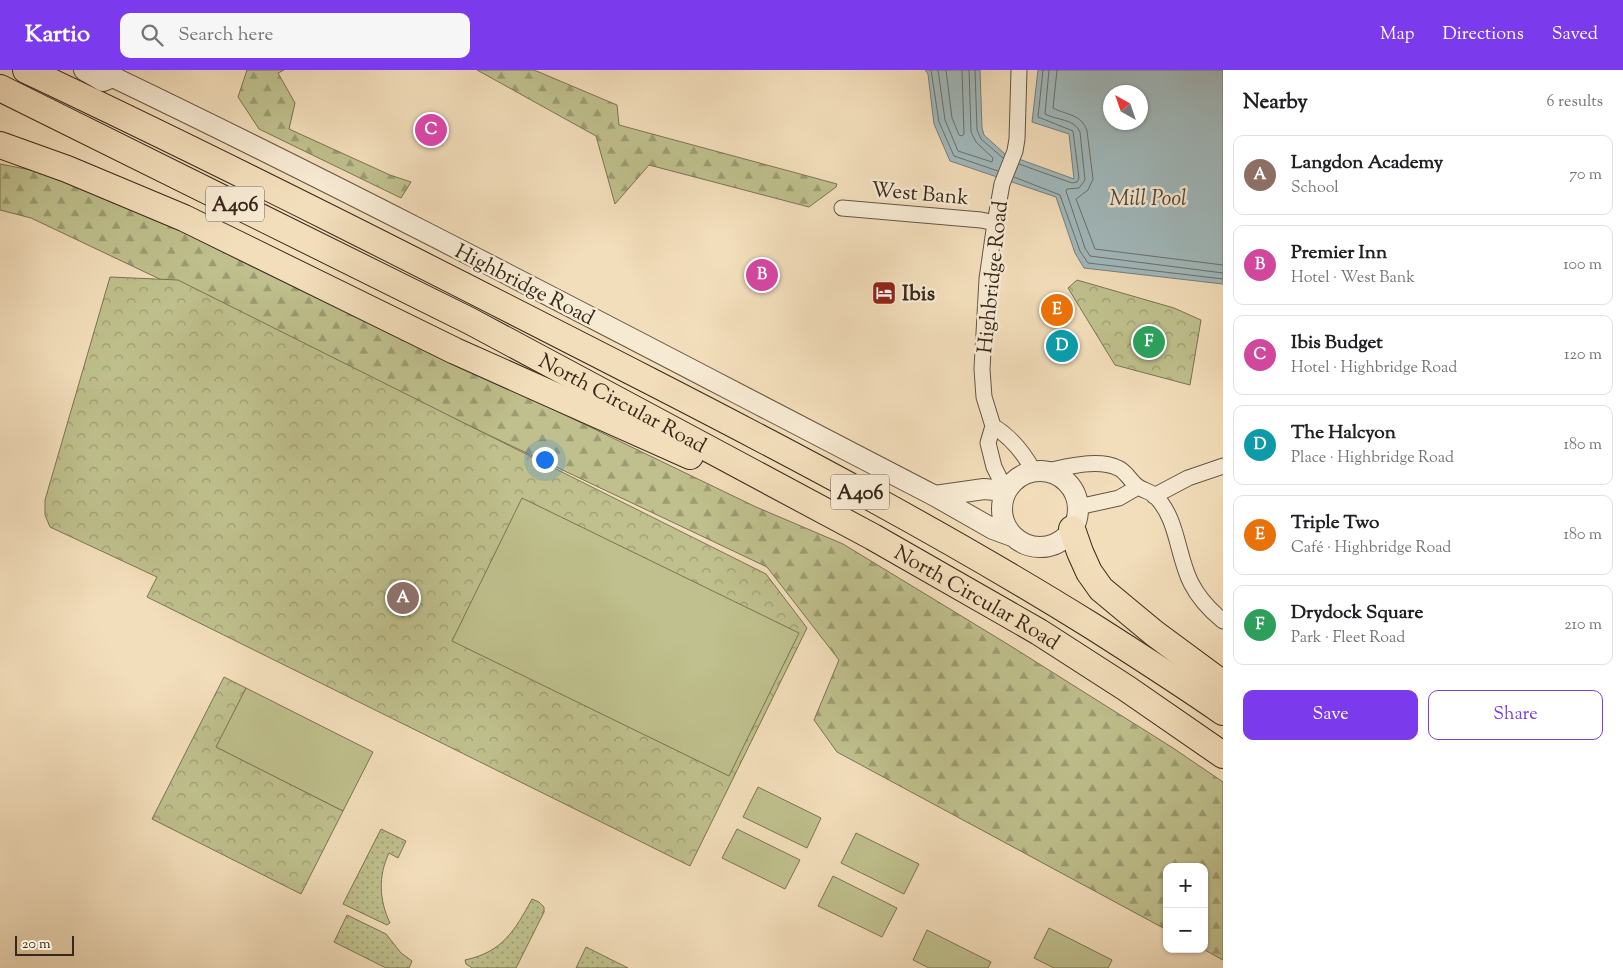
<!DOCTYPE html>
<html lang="en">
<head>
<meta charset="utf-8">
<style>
	body { margin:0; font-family:"Sorts Mill Goudy",serif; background:#f6f6f6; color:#202124 }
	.controls { position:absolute; right:15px; bottom:15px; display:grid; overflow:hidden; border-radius:10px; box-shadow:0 1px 4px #0004 }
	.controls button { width:45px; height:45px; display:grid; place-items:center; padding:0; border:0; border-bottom:1px solid #e0e0e0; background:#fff; color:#202124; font:25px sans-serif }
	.compass { position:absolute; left:1103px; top:15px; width:45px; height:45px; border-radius:50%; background:#fff; box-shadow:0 1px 4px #0004; rotate:320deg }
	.scale { position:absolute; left:15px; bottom:12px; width:59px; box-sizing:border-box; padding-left:5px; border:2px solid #36281a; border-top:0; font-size:14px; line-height:18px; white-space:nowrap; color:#36281a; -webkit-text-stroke:4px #f7ead3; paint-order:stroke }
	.you { position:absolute; left:544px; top:389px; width:18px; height:18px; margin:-12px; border:4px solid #fff; border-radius:50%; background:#1a73e8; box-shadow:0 0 0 8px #1a73e833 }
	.badge { display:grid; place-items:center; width:32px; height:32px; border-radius:50%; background:#7c3aed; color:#fff; font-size:16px; font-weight:700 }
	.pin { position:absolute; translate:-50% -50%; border:2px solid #fff; box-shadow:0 1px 5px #0006 }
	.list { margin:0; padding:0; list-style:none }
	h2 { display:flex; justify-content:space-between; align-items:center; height:65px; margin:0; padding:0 20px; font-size:21px }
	h2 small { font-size:16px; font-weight:400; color:#757577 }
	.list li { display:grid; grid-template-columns:32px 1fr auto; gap:15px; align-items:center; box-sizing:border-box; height:80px; margin:0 10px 10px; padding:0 10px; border:1px solid #e0e0e0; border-radius:10px }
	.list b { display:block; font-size:19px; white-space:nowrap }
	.list p { margin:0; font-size:16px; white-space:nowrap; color:#757577 }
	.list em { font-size:16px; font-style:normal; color:#757577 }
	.actions { display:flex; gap:10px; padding:15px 20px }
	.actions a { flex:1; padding:11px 0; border:1px solid #7c3aed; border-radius:10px; text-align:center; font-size:18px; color:#7c3aed }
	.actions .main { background:#7c3aed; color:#fff }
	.icon { flex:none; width:28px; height:28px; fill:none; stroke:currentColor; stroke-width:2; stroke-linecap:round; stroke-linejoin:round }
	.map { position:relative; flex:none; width:1223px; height:898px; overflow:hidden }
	header { display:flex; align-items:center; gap:30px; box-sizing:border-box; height:70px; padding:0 25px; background:#7c3aed; color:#fff }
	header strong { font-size:24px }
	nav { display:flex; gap:28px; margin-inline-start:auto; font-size:18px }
	.search { width:350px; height:45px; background:#f6f6f6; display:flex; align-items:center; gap:12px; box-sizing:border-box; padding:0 18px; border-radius:10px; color:#757577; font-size:19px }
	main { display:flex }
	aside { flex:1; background:#fff }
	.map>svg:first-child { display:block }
	.grass { fill:url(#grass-dots); stroke:#7a7454 }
	.forest { fill:url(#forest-firs); stroke:#7a7454 }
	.park { fill:url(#park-crowns); stroke:#7a7454 }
	.garden { fill:#bfc08d; stroke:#7a7454 }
	.water { fill:#a1b9bc; stroke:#767f7b; fill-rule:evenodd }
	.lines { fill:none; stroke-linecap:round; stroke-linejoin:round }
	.shore { stroke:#6c706b; stroke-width:1 }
	.minor-casing { stroke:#655642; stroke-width:17 }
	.tertiary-casing { stroke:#655642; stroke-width:22 }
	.trunk-casing { stroke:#36281a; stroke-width:28 }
	.minor { stroke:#f7ead3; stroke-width:15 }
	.tertiary { stroke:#f7ead3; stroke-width:20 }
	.trunk { stroke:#f3debb; stroke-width:26 }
	.labels { text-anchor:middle; stroke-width:5; stroke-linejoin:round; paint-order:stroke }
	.shield { fill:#f7ead3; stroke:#706252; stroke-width:1 }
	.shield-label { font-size:20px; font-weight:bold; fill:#36281a }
	.street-label { font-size:21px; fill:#36281a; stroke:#f7ead3 }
	.poi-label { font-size:21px; font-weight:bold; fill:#36281a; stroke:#f7ead3; text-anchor:start }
	.water-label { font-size:22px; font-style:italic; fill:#514c42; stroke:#f7ead3 }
</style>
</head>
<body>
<header>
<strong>Kartio</strong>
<div class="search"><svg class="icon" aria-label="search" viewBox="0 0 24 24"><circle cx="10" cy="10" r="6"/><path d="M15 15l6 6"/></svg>Search here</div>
<nav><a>Map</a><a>Directions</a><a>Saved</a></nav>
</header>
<main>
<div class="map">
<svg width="1223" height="898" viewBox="0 0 1223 898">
	<defs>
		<pattern id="grass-dots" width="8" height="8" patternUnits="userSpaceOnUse" patternTransform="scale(1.25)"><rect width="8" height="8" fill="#bfc08d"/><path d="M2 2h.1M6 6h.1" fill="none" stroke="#9c9c72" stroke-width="1.8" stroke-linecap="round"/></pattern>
		<pattern id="forest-firs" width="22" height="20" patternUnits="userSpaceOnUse" patternTransform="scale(1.25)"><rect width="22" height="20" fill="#bfc08d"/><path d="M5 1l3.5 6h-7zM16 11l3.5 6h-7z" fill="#9c9c72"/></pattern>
		<pattern id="park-crowns" width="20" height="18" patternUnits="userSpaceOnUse" patternTransform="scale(1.25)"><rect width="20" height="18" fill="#bfc08d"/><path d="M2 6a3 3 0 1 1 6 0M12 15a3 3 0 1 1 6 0" fill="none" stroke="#9c9c72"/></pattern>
	</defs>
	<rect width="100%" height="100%" fill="#f3debb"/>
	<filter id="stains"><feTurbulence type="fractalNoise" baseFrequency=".004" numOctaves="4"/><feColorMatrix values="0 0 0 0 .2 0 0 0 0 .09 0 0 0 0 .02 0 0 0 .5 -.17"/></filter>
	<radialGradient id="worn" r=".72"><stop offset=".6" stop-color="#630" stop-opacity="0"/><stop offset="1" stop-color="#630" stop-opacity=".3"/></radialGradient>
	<path class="grass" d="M381,759l25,12 -8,17 -9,-5c-11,23 -10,47 1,70l-3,2 -44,-21z
		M532,829l7,3 5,5v5l-28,56h-44l-6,-4 -1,-4c38,-8 50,-30 67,-61z
		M347,845l39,19 15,19 11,8 -3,7h-23l-52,-26z
		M586,877l42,21h-52z"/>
	<path class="forest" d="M247,0h37l-6,3 17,30 -6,26 101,46 21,7 -10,16 -142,-69 -21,-32z
		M477,0h57l83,35 2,20 218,59 -1,3 -27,20 -160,-42 -34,39 -19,-68z
		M0,94l67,13 110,51 579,279 87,37 166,101 164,103 50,34v178l-20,-11h1v-82h-37v63l-330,-178 -23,-32 25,-60 -72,-93 -736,-349 -31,-8z"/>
	<path class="park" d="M110,207l68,3 588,294 41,54 -117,238 -543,-269 10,-20 -107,-50 -5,-12v-15z
		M1077,210l97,28 27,12 -11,65 -75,-20 -47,-77z
		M224,607l22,11 -29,59 126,64 -42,83 -149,-75z"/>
	<path class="garden" d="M522,428l277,135 -70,143 -277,-135z
		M246,618l127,64 -30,59 -127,-64z
		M758,717l63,31 -14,30 -64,-31z
		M737,759l63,31 -15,29 -63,-31z
		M856,763l63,31 -15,30 -63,-31z
		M833,806l64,32 -15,29 -64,-31z
		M1049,858l63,32 -4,8h-54l-20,-10z
		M927,860l64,32 -3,6h-59l-16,-8z"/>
	<path class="water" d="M925,0h55l2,58 2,7 21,19 69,25 -5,-45 -37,-12 6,-52h185v214l-139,-16 -9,-15 -19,-56 -106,-36 -16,-37 -6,-50zM1110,22h30v30h-30z"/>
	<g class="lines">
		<path class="shore" d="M931,0l8,52 15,34 44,15
			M938,0l7,50 13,31 34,11 1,-4 -17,-16 -5,-10 -2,-62
			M946,0l6,48 7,17 3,1 2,-2 -2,-64
			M975,0l2,60 4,9 22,19
			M1049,0l-4,44c11,6 30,5 35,18l5,48 -6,8 -12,1 -1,2 19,57 5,8 133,17
			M1057,0l-4,38c13,7 29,6 34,23l6,48 -5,11 -12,9 19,50 128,16
			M1019,94l53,19 5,-1 2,-4 -6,-47 -35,-14 5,-47
			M1014,107l46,18 20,56 8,12 135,16"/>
		<defs>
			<path id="minor" d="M842,138l139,12 14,3
				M993,356c18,11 31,27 41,46
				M1046,401c21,-4 52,-13 72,-3 8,3 12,13 19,18 5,4 12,5 17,9 24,22 23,61 37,88 7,14 20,28 32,38
				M1006,421l-12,-24 -6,-24 5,-17 -9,-29 -2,-28 5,-90 8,-56 7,-39 13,-33 2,-12 2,-69
				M1154,426l34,-18 35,-12
				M1078,437l41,-9 19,-11"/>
			<path id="tertiary" d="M84,0l19,11 10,-4c277,133 549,278 822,419l58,33 19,7
				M1002 439a38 38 0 1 1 76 0a38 38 0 1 1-76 0Z
				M935,426l49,-7 22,2"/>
			<g id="trunk">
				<path d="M26,0c210,99 417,205 624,311 150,77 299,156 442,245 44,28 88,56 131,86"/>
				<path id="s1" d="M0,18l470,233 403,216 166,95 87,56 97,67"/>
				<path d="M0,75l67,24 117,49 271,133 235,105"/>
				<path d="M1072,459l8,23 9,20 12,17 53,44 69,51"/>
			</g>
		</defs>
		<use href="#minor" class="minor-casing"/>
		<use href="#tertiary" class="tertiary-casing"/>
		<use href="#trunk" class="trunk-casing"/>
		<use href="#minor" class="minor"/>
		<use href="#tertiary" class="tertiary"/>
		<use href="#trunk" class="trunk"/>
	</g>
	<defs>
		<symbol id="hotel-square" viewBox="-11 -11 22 22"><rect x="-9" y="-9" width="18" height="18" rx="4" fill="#8f2418" stroke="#f7ead3"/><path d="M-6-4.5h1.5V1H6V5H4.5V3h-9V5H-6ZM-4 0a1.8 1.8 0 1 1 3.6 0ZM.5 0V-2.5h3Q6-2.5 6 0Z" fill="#fff"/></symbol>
	</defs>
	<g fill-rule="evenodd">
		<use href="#hotel-square" x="870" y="209" width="28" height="28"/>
	</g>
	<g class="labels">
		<g class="shield">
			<rect x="206" y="116.5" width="58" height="35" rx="4"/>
			<rect x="831" y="404.5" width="58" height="35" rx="4"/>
		</g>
		<g class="shield-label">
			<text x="235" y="141">A406</text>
			<text x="860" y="429">A406</text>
		</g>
		<g class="street-label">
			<text transform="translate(920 123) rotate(5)" y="7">West Bank</text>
			<text transform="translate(992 207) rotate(-84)" y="7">Highbridge Road</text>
			<text transform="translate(525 214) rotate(27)" y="7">Highbridge Road</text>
			<text dy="7" stroke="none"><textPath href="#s1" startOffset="698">North Circular Road</textPath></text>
			<text dy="7" stroke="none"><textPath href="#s1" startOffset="1102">North Circular Road</textPath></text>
		</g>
		<g class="poi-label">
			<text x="902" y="230">Ibis</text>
		</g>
		<g class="water-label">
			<text x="1148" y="135">Mill Pool</text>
		</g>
	</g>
	<rect width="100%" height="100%" filter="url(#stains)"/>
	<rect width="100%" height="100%" fill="url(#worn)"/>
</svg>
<div class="controls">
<button>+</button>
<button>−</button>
</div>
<svg class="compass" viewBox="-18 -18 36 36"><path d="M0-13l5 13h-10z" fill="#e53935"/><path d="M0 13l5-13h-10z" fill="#757577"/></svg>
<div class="scale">20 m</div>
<div class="you"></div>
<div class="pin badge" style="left:403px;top:528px;background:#8d6e63">A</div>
<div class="pin badge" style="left:762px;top:205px;background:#d1479c">B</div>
<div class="pin badge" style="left:431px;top:60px;background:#d1479c">C</div>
<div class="pin badge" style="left:1062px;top:276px;background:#0f9aa8">D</div>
<div class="pin badge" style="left:1057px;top:240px;background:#e8710a">E</div>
<div class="pin badge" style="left:1149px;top:272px;background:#2e9e5b">F</div>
</div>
<aside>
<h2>Nearby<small>6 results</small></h2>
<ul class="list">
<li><span class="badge" style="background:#8d6e63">A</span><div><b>Langdon Academy</b><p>School</p></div><em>70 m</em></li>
<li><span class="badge" style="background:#d1479c">B</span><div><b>Premier Inn</b><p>Hotel · West Bank</p></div><em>100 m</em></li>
<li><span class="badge" style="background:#d1479c">C</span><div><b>Ibis Budget</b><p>Hotel · Highbridge Road</p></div><em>120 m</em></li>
<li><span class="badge" style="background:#0f9aa8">D</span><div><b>The Halcyon</b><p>Place · Highbridge Road</p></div><em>180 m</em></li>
<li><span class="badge" style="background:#e8710a">E</span><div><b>Triple Two</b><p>Café · Highbridge Road</p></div><em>180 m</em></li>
<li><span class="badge" style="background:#2e9e5b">F</span><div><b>Drydock Square</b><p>Park · Fleet Road</p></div><em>210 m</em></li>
</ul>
<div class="actions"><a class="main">Save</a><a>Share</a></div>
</aside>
</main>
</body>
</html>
